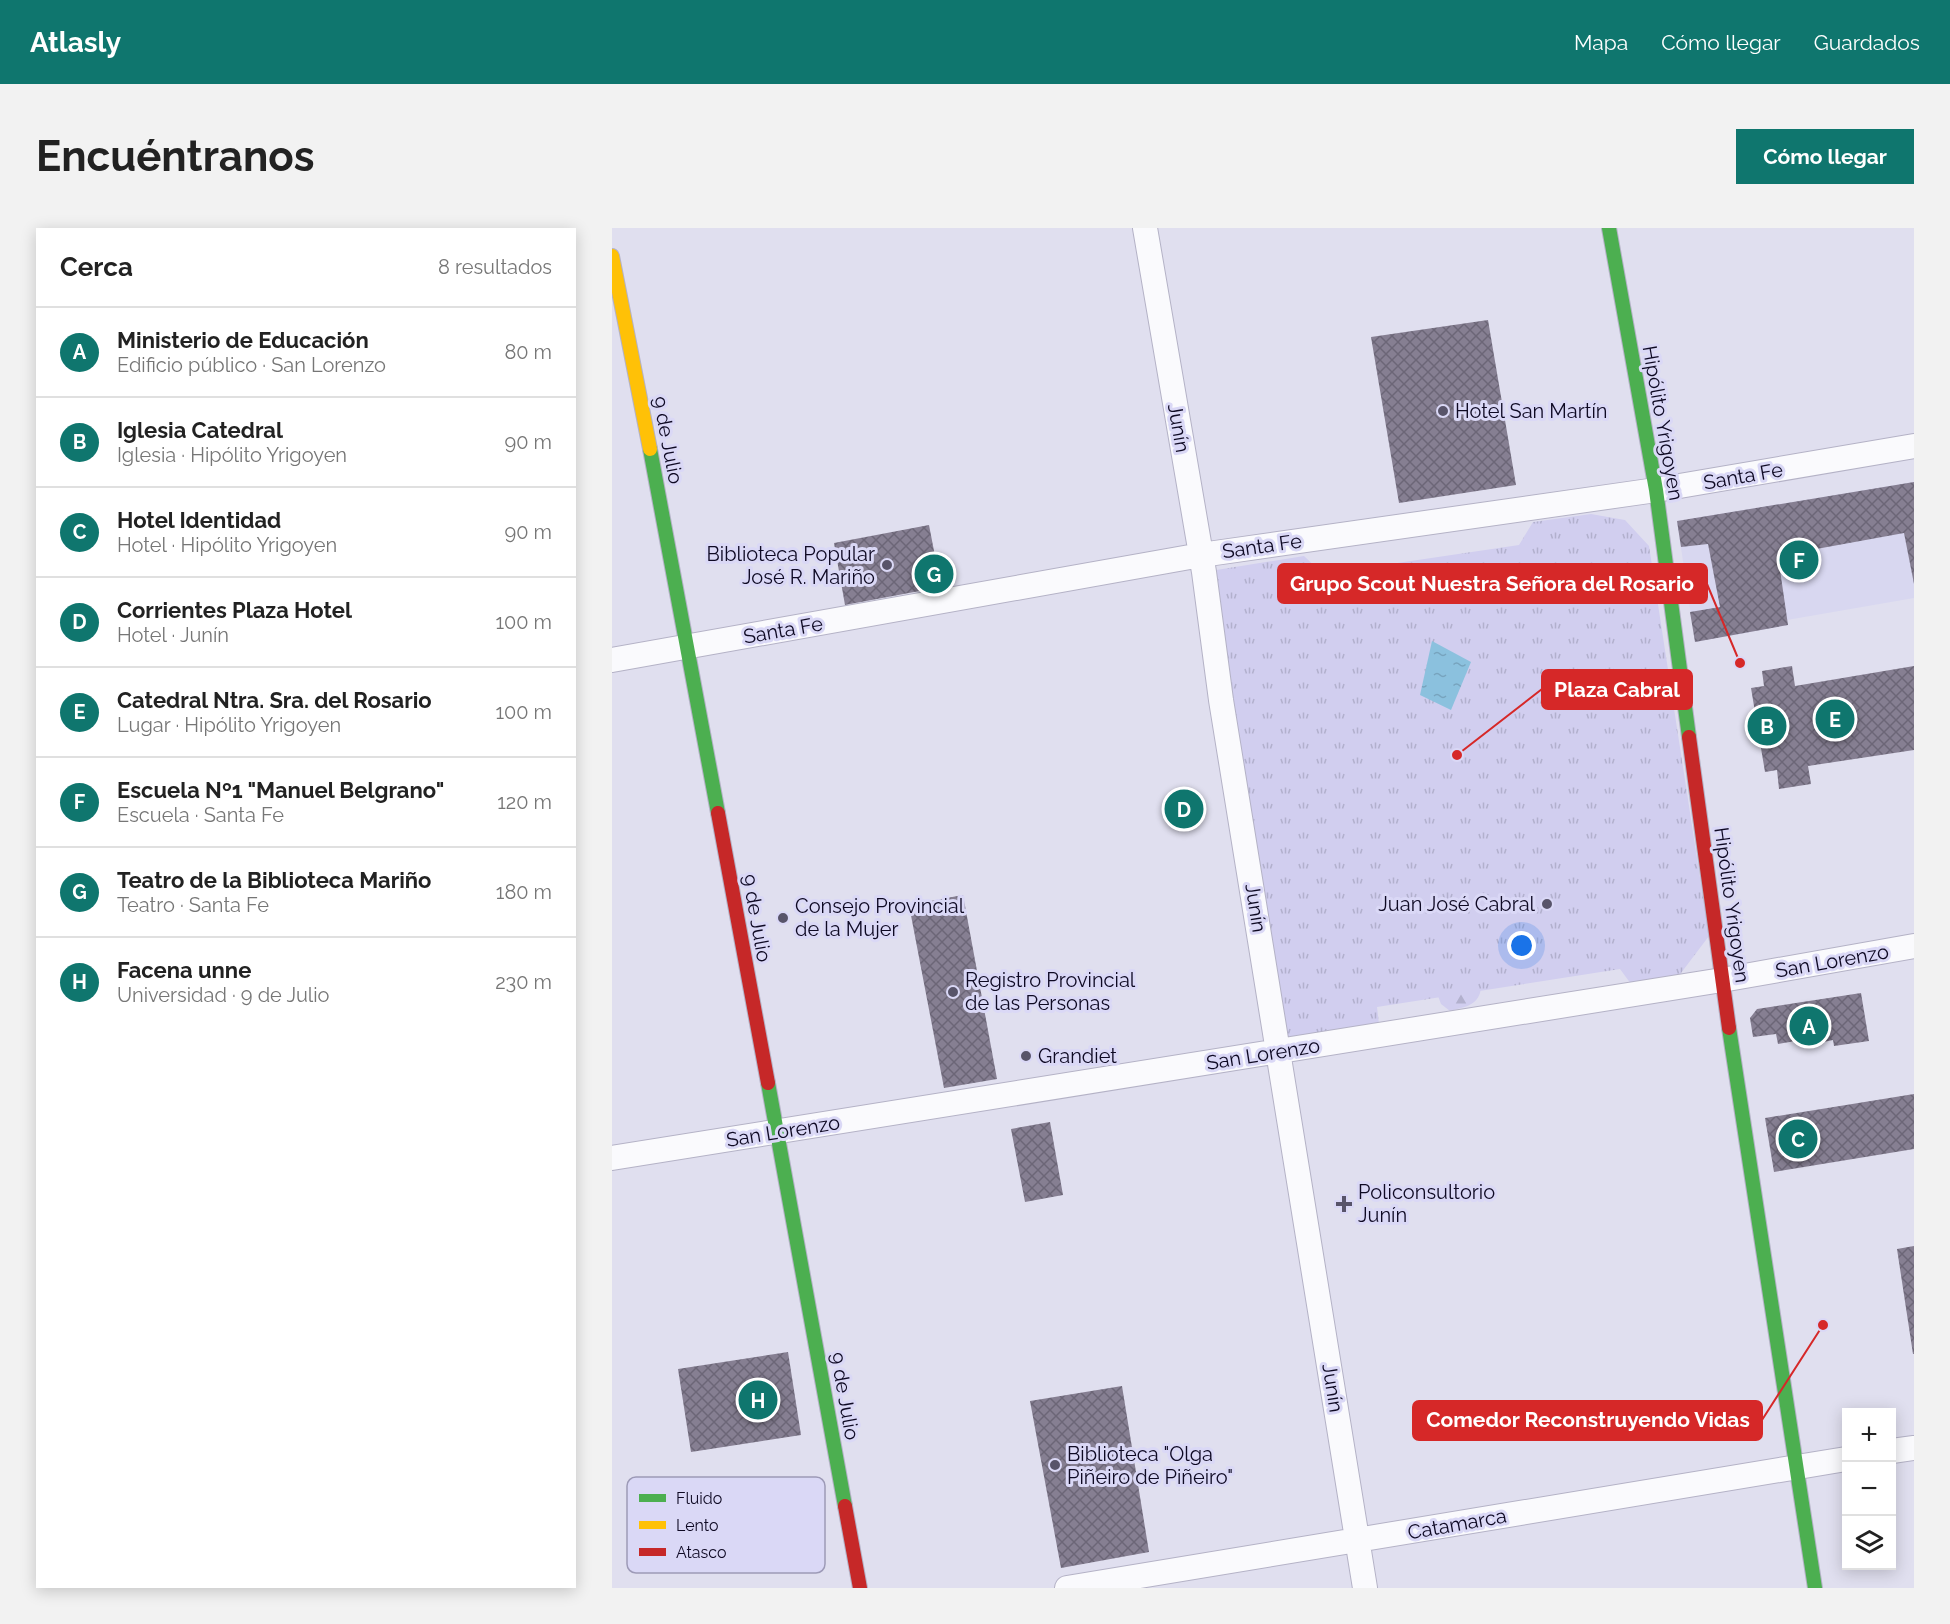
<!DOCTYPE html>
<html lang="es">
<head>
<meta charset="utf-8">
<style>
	body { margin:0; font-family:Raleway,sans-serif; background:#f2f2f2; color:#222 }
	.controls { position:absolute; right:18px; bottom:18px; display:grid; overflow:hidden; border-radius:0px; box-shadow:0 3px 15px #0003 }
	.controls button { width:54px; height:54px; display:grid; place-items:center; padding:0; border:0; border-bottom:2px solid #e0e0e0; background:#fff; color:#222; font:30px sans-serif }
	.you { position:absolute; left:910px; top:718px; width:21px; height:21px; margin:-15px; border:4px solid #fff; border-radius:50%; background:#1a73e8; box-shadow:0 0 0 9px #1a73e833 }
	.badge { display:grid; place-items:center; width:39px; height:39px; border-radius:50%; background:#0f766e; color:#fff; font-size:20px; font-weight:700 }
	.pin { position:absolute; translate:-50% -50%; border:3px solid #fff; box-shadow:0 2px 6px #0006 }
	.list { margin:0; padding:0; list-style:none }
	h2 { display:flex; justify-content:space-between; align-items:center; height:78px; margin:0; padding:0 24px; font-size:26px }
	h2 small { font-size:20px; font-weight:400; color:#767676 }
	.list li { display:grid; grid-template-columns:39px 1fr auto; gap:18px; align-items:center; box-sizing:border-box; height:90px; padding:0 24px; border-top:2px solid #e0e0e0 }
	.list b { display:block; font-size:22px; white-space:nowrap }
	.list p { margin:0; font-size:20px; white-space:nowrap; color:#767676 }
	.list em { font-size:20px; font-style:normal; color:#767676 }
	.icon { flex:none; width:33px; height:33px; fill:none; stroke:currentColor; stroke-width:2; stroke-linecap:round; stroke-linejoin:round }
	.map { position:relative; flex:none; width:1302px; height:1360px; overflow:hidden; border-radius:0px }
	header { display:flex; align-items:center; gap:36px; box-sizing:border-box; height:84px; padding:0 30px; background:#0f766e; color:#fff }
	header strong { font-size:28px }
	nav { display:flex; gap:33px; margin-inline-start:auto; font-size:21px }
	.intro { display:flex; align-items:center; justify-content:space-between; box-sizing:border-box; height:144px; padding:0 36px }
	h1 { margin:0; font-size:42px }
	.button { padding:15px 27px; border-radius:0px; background:#0f766e; color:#fff; font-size:21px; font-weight:700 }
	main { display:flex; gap:36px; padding:0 36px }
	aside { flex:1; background:#fff; border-radius:0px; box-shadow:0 3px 15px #0003 }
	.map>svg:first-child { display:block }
	.built { fill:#d8d7f0 }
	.forest { fill:url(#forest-firs) }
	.park { fill:url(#park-tufts) }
	.water { fill:url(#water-ripples) }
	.building { fill:url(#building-cross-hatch) }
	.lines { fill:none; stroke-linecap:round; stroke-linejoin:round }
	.street-casing { stroke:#b4b2c6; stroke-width:26 }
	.fast-casing { stroke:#b4b2c6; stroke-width:16 }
	.slow-casing { stroke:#b4b2c6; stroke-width:16 }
	.jam-casing { stroke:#b4b2c6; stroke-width:16 }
	.street { stroke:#fafafd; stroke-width:24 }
	.fast { stroke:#4caf50; stroke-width:14 }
	.slow { stroke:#ffc107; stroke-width:14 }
	.jam { stroke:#c62828; stroke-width:14 }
	.poi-dot { fill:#58546a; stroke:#dad8f6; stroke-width:2 }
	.labels { text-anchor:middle; stroke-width:6; stroke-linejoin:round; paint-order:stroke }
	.poi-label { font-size:20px; fill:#0e0923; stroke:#dad8f6; text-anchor:start }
	.street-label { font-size:20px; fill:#0e0923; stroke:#dad8f6 }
	.key { fill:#dad8f6; stroke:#9d9ab7; stroke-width:1.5 }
	.key-label { font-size:16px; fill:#0e0923 }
	.leader { fill:none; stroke:#d62828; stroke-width:2 }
	.callout-dot { fill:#d62828; stroke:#dad8f6; stroke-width:2 }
	.callout { fill:#d62828; stroke:#d62828; stroke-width:2 }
	.callout-label { font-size:21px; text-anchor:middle; font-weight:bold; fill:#fff }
</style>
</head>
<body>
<header>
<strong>Atlasly</strong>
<nav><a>Mapa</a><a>Cómo llegar</a><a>Guardados</a></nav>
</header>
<div class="intro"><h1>Encuéntranos</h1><a class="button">Cómo llegar</a></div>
<main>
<aside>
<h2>Cerca<small>8 resultados</small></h2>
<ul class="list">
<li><span class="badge">A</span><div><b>Ministerio de Educación</b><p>Edificio público · San Lorenzo</p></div><em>80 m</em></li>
<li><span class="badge">B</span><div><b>Iglesia Catedral</b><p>Iglesia · Hipólito Yrigoyen</p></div><em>90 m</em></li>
<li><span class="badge">C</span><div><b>Hotel Identidad</b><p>Hotel · Hipólito Yrigoyen</p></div><em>90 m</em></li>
<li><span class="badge">D</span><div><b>Corrientes Plaza Hotel</b><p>Hotel · Junín</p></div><em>100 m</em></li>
<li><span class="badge">E</span><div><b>Catedral Ntra. Sra. del Rosario</b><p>Lugar · Hipólito Yrigoyen</p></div><em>100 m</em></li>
<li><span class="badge">F</span><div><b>Escuela Nº1 &quot;Manuel Belgrano&quot;</b><p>Escuela · Santa Fe</p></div><em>120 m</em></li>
<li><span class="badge">G</span><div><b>Teatro de la Biblioteca Mariño</b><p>Teatro · Santa Fe</p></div><em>180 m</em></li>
<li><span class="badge">H</span><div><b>Facena unne</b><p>Universidad · 9 de Julio</p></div><em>230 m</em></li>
</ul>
</aside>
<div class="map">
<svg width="1302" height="1360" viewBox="0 0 1302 1360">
	<defs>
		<pattern id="forest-firs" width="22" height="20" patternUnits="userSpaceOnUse" patternTransform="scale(1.5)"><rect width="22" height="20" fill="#d1ceef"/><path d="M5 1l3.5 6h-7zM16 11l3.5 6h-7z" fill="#b2b0cd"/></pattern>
		<pattern id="park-tufts" width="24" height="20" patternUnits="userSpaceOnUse" patternTransform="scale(1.5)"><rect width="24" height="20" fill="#d1ceef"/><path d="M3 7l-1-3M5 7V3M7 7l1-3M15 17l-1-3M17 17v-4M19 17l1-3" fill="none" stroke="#b2b0cd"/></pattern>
		<pattern id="water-ripples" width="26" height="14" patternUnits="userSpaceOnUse" patternTransform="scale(1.5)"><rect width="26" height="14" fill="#8bc1de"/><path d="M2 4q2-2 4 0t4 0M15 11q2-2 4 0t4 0" fill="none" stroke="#77a4be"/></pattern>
		<pattern id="building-cross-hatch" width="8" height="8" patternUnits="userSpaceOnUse" patternTransform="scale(1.5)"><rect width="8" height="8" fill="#867f92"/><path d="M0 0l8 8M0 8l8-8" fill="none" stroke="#6c6677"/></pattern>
	</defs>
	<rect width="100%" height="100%" fill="#e0dfef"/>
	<path class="built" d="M1302,254v116l-127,22 1,5 -93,17 -18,-121z"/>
	<path class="forest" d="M869,759c-1,18 -16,20 -31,24l-9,-7 -3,-8z"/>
	<path class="park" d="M979,286l34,6 24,26 60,390 -31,41 -47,7 -11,-15 -243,38 2,17 -101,16 -74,-468 100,-16 19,18 196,-29 14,-23z"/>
	<path class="water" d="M820,413l39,21 -20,48 -31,-15z"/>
	<path class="building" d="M876,92l28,165 -117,18 -28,-166z
		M1302,254v102l-10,-51 -126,23 10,69 -93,17 -5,-30 30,-5 -12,-63 -27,3 -4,-26z
		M317,297l12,62 -96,18 -11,-62z
		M1180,438l3,20 119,-20v84l-106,16 3,18 -32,5 -2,-19 -12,2 -14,-84 13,-2 -2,-15z
		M351,667l34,184 -53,9 -35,-183z
		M1249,765l8,48 -35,5 -1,-6 -14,3 -1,-6 -40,7 -2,-10 -23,3 -3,-19 7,-9z
		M1302,866v55l-140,23 -9,-54z
		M438,894l13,73 -38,7 -14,-73z
		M1302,1018v108h-1l-16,-105z
		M176,1124l13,83 -110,17 -13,-83z
		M510,1158l27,166 -88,16 -31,-167z"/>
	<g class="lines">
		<defs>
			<path id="street" d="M533,0l59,344 17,128 144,888
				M0,432l589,-105 455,-65 258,-44
				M0,930l1110,-178 192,-34
				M1280,1223l22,-3
				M455,1360l779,-129"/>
			<path id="fast" d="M997,0l47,262 33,247
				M38,221l68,364
				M1117,800l86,560
				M156,855l77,423"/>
			<path id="slow" d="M0,28l38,193"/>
			<path id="jam" d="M1077,509l40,291
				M106,585l50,270
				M233,1278l15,82"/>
		</defs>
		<use href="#street" class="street-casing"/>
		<use href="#fast" class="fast-casing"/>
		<use href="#slow" class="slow-casing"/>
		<use href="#jam" class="jam-casing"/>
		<use href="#street" class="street"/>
		<use href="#fast" class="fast"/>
		<use href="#slow" class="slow"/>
		<use href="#jam" class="jam"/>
	</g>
	<g class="poi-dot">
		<circle cx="831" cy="183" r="6"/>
		<circle cx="275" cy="337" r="6"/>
		<circle cx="935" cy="676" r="6"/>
		<circle cx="171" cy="690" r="6"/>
		<circle cx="341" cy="764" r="6"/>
		<circle cx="414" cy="828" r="6"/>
		<path d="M729 967h6v6h6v6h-6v6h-6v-6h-6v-6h6z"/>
		<circle cx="443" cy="1237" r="6"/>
	</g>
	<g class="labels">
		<g class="poi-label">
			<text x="843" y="190">Hotel San Martín</text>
			<text x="263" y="333" text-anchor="end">Biblioteca Popular<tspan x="263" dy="23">José R. Mariño</tspan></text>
			<text x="923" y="683" text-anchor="end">Juan José Cabral</text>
			<text x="183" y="685">Consejo Provincial<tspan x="183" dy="23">de la Mujer</tspan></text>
			<text x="353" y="759">Registro Provincial<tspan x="353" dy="23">de las Personas</tspan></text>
			<text x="426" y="835">Grandiet</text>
			<text x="746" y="971">Policonsultorio<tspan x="746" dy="23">Junín</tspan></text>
			<text x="455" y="1233">Biblioteca "Olga<tspan x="455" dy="23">Piñeiro de Piñeiro"</tspan></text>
		</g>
		<g class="street-label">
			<text transform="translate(1051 195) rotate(80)" y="7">Hipólito Yrigoyen</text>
			<text transform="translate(567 200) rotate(80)" y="7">Junín</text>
			<text transform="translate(56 212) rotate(79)" y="7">9 de Julio</text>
			<text transform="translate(1131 248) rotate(-10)" y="7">Santa Fe</text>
			<text transform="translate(650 318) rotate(-8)" y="7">Santa Fe</text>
			<text transform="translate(171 402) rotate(-10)" y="7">Santa Fe</text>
			<text transform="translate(1120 677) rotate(82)" y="7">Hipólito Yrigoyen</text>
			<text transform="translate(644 680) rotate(81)" y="7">Junín</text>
			<text transform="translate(145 690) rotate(80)" y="7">9 de Julio</text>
			<text transform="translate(1220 733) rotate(-10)" y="7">San Lorenzo</text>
			<text transform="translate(651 826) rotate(-9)" y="7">San Lorenzo</text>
			<text transform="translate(171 903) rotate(-9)" y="7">San Lorenzo</text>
			<text transform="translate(721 1160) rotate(81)" y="7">Junín</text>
			<text transform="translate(233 1168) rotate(80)" y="7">9 de Julio</text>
			<text transform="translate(845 1296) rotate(-10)" y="7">Catamarca</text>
		</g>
	</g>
	<rect x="15" y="1249" width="198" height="96" rx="9" class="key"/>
	<rect x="27" y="1266" width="27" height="8" fill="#4caf50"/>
	<rect x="27" y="1293" width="27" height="8" fill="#ffc107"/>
	<rect x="27" y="1320" width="27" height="8" fill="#c62828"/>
	<g class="key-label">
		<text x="64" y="1276">Fluido</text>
		<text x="64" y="1303">Lento</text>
		<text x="64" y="1330">Atasco</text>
	</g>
	<path class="leader" d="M1128 435L1095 356M845 527L930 461M1211 1097L1150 1192"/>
	<g class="callout-dot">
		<circle cx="1128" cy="435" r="6"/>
		<circle cx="845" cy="527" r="6"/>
		<circle cx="1211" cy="1097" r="6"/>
	</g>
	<g class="callout">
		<rect x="666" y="336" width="429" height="39" rx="6"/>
		<rect x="930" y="442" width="150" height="39" rx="6"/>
		<rect x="801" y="1173" width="349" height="39" rx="6"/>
	</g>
	<g class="callout-label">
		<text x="880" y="363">Grupo Scout Nuestra Señora del Rosario</text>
		<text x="1005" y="469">Plaza Cabral</text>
		<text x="976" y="1199">Comedor Reconstruyendo Vidas</text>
	</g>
</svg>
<div class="controls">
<button>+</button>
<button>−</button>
<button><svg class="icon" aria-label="layers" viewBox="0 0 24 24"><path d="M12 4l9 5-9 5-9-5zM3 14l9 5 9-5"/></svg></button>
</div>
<div class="you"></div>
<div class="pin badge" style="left:1197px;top:798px">A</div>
<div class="pin badge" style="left:1155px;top:498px">B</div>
<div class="pin badge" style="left:1186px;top:911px">C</div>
<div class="pin badge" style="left:572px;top:581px">D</div>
<div class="pin badge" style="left:1223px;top:491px">E</div>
<div class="pin badge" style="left:1187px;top:332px">F</div>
<div class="pin badge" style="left:322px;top:346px">G</div>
<div class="pin badge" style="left:146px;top:1172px">H</div>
</div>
</main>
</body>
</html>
